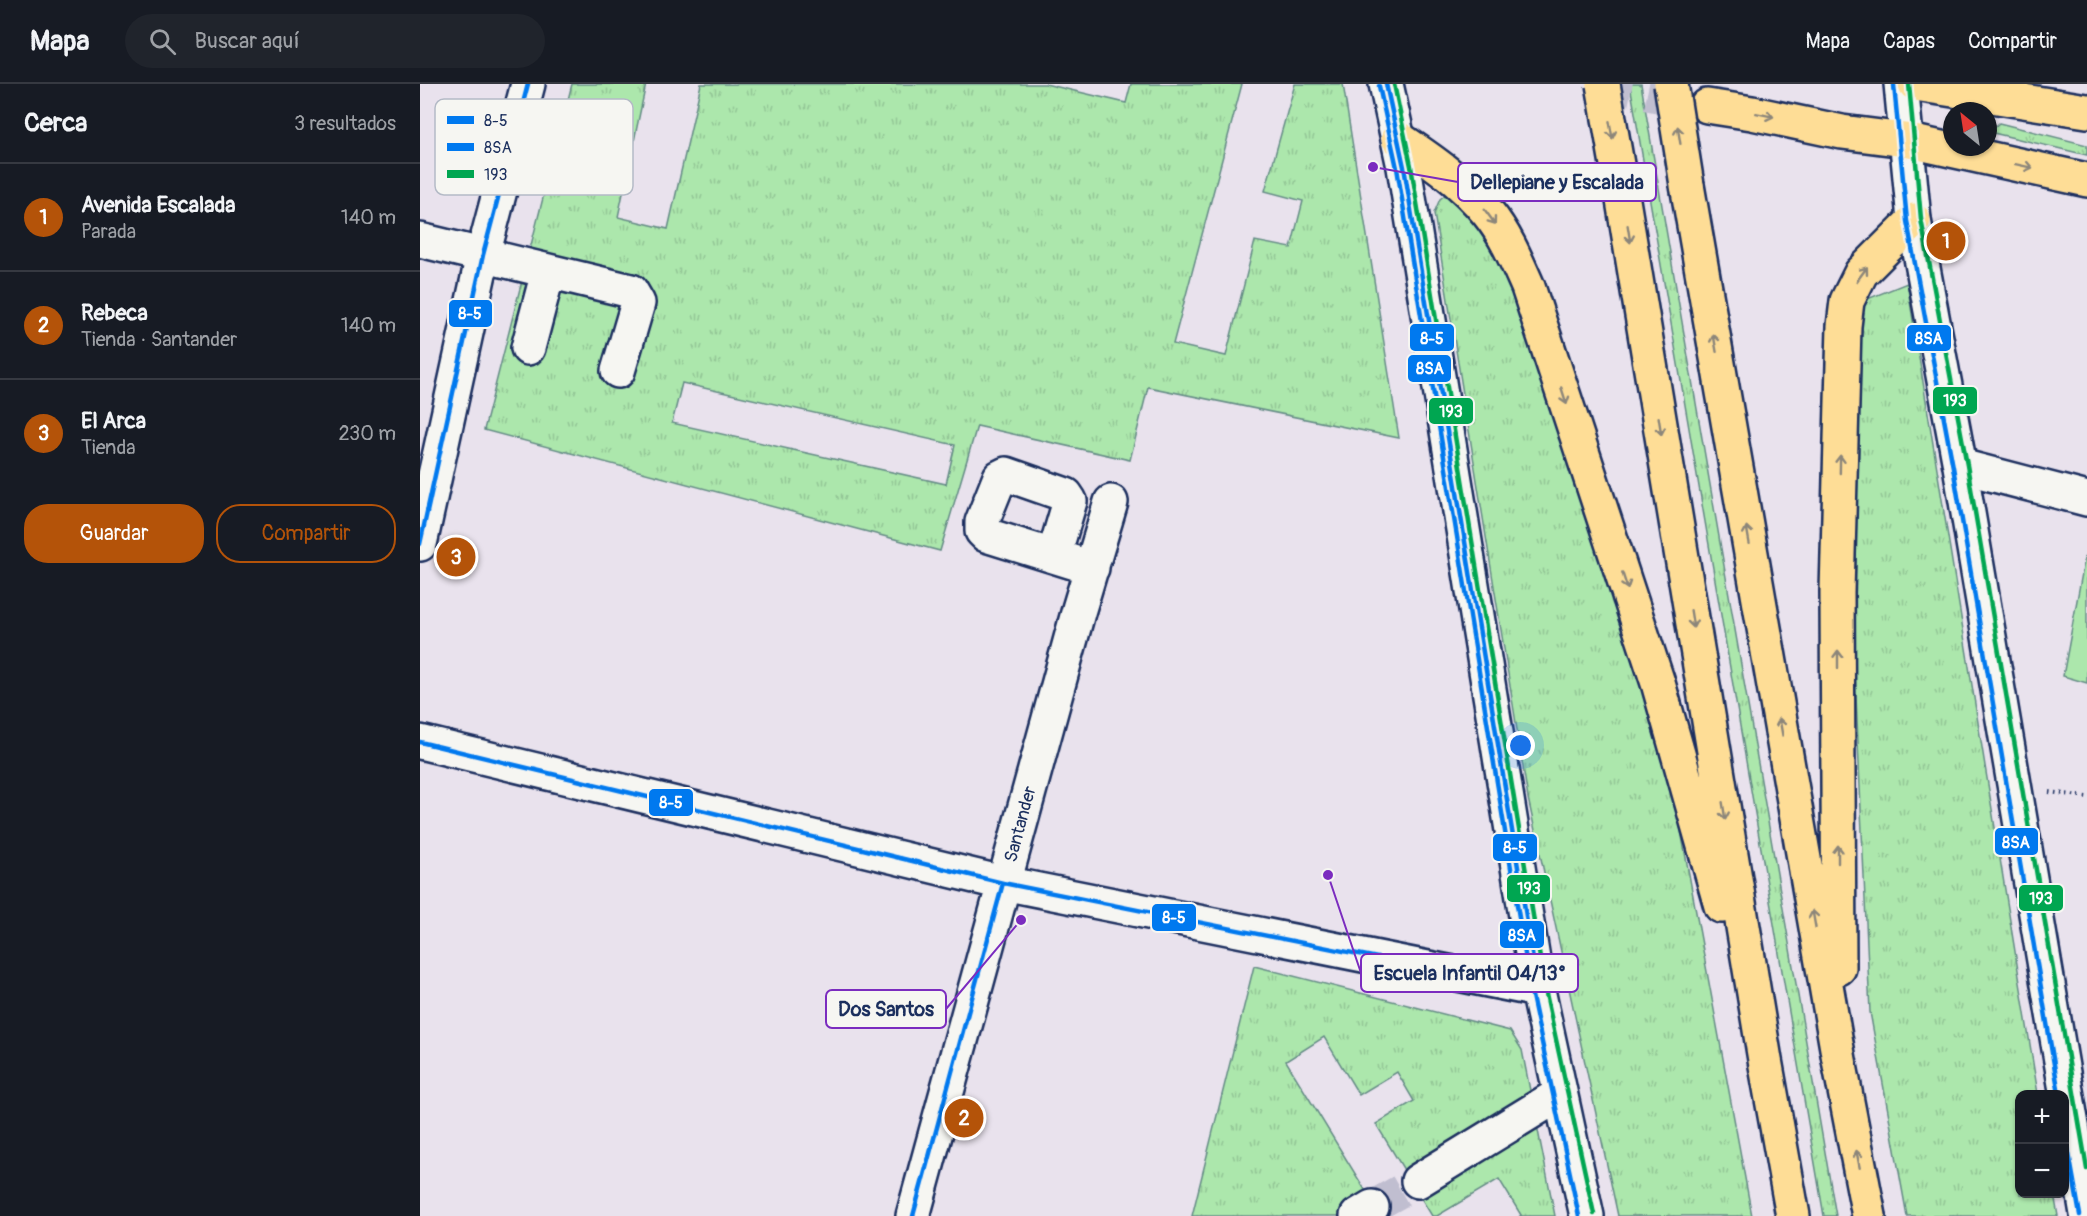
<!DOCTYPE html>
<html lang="es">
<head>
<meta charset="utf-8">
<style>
	body { margin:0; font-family:Pangolin,sans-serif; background:#20242c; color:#f1f3f6 }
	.controls { position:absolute; right:18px; bottom:18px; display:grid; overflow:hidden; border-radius:12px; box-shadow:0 2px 4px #0004 }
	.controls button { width:54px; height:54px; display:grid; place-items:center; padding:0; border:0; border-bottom:2px solid #363941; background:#171b24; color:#f1f3f6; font:30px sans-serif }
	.compass { position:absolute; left:1523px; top:18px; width:54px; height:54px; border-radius:50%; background:#171b24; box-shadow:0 2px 4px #0004; rotate:330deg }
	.you { position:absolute; left:1101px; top:662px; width:21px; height:21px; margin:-15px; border:4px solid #fff; border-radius:50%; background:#1a73e8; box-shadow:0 0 0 9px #1a73e833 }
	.badge { display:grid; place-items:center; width:39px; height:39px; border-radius:50%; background:#b45309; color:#fff; font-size:20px; font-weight:700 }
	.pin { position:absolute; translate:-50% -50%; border:3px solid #fff; box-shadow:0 2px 6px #0006 }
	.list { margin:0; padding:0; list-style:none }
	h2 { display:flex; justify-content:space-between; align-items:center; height:78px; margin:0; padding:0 24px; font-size:26px }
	h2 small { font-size:20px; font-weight:400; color:#9ea1a6 }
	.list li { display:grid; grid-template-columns:39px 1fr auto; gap:18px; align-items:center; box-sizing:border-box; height:108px; padding:0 24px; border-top:2px solid #363941 }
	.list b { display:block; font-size:22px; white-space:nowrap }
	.list p { margin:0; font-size:20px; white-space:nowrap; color:#9ea1a6 }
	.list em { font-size:20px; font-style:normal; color:#9ea1a6 }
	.actions { display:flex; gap:12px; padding:18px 24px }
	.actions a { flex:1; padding:14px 0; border:2px solid #b45309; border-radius:24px; text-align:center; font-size:21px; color:#b45309 }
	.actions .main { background:#b45309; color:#fff }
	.icon { flex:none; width:33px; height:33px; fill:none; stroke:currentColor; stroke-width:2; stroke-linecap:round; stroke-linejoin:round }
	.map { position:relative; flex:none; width:1667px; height:1132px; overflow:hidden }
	header { display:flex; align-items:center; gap:36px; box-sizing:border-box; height:84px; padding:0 30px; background:#171b24; border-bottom:2px solid #363941 }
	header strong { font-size:28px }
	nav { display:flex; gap:33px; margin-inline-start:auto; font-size:21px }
	.search { width:420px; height:54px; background:#20242c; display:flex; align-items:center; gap:15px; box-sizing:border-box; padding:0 21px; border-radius:33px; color:#9ea1a6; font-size:22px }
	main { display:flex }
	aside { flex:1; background:#171b24 }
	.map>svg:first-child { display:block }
	.grass { fill:url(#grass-tufts); stroke:#648b85; stroke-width:1.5; fill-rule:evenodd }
	.park { fill:#ace7ac; stroke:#648b85; stroke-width:1.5 }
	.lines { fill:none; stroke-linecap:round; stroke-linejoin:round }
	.minor-tunnel { stroke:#c0bed0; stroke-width:33; stroke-dasharray:33 16; stroke-linecap:butt }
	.major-tunnel { stroke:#c0bed0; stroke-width:33; stroke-dasharray:33 16; stroke-linecap:butt }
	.minor-casing { stroke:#1b2f5e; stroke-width:38 }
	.major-casing { stroke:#1b2f5e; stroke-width:38 }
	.highway-casing { stroke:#1b2f5e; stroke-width:38 }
	.path { stroke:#1b2f5e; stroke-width:4; stroke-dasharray:1.5 4.5; stroke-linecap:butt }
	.minor { stroke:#f6f6f2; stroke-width:33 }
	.major { stroke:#fedd96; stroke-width:33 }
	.highway { stroke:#fedd96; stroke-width:33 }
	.highway-bridge-casing { stroke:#1b2f5e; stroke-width:38; stroke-linecap:butt }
	.highway-bridge { stroke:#fedd96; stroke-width:33 }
	.bus-1-casing { stroke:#f6f6f2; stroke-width:9 }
	.bus-2-casing { stroke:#f6f6f2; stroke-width:9 }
	.bus-3-casing { stroke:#f6f6f2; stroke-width:9 }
	.bus-1 { stroke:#0079ef; stroke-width:4.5 }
	.bus-2 { stroke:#0079ef; stroke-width:4.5 }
	.bus-3 { stroke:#00a651; stroke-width:4.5 }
	.oneway { stroke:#8c867a }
	.labels { text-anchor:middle; stroke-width:5; stroke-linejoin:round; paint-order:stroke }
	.street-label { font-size:18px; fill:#1b2f5e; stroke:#f6f6f2 }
	.key { fill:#f6f6f2; stroke:#b4bac6; stroke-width:1.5 }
	.key-label { font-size:16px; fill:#1b2f5e }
	.leader { fill:none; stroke:#7b2cbf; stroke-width:2 }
	.callout-dot { fill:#7b2cbf; stroke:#f6f6f2; stroke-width:2 }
	.callout { fill:#f6f6f2; stroke:#7b2cbf; stroke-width:2 }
	.callout-label { font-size:20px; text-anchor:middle; font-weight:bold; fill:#1b2f5e }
	.line-badge { stroke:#f6f6f2; stroke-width:2 }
	.badge-label { font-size:16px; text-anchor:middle; font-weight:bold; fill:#fff }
</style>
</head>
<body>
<header>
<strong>Mapa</strong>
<div class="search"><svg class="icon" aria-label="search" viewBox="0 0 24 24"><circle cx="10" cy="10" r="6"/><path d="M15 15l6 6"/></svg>Buscar aquí</div>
<nav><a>Mapa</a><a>Capas</a><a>Compartir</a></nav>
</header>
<main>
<aside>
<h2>Cerca<small>3 resultados</small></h2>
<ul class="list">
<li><span class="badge">1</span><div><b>Avenida Escalada</b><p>Parada</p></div><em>140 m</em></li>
<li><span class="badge">2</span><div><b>Rebeca</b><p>Tienda · Santander</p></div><em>140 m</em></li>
<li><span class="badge">3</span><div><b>El Arca</b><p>Tienda</p></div><em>230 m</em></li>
</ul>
<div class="actions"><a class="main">Guardar</a><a>Compartir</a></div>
</aside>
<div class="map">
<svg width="1667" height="1132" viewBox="0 0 1667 1132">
	<defs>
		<pattern id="grass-tufts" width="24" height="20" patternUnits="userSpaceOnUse" patternTransform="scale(1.5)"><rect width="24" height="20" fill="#ace7ac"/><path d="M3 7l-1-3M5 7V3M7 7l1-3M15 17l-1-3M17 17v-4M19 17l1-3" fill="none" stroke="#93c696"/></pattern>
	</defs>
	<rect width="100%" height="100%" fill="#e9e2ed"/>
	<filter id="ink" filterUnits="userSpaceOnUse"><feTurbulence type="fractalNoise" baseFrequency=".0167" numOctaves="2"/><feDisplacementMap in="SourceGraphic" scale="12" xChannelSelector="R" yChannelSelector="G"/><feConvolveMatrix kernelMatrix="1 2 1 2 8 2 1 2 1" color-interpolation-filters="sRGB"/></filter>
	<g filter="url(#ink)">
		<path class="grass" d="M152,0h74l-28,133 50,12 33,-145h344l81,19 5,-19h111l-69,260 53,12 29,-115 36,7 12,-47 -38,-10 30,-107h48l56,354 -251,-51 -18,73 -153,-34 -37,125 -456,-121zM262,299l273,62 -9,39 -274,-61z
			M1210,0h11l195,1132h-12z
			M1579,39l88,22v10l-98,-23z
			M1029,108l45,40 102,304 78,257 78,423h-134l-90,-418 -94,-585 6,-14z
			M1487,199l131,811h-18v100h34l4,22h-151l-37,-204 -15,-338 2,-348 8,-26z
			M834,882l256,65 12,19 33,166h-35l1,-1 -22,-36 -62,37h-5l-56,-92 38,-23 -17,-29 -38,23 -35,-58 -38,24 95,155h-189z"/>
		<path class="park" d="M1665,473h2v126l-24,-7z"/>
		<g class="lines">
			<path class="minor-tunnel" d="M952,1123l46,-26"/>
			<path class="major-tunnel" d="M1179,0l102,21"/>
			<defs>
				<path id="minor" d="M966,0l18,83 134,823 49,226
					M1481,0l13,136 46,246 127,748
					M0,156l211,51 7,12 -20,68
					M108,264l20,-76
					M1540,382l127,33
					M0,460l63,-289 45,-171
					M634,471l16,-54 -4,-6 -60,-21 -6,3 -18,45v9l4,4 106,33
					M0,658l583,141 535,107
					M998,1097l142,-87
					M493,1132l166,-607 32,-107
					M937,1132l15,-9"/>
				<path id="major" d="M1495,0l172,27
					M1287,22l45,7 90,19 63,8 182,40"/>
				<path id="highway" d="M978,54c33,22 65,44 90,75 18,22 29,49 40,74l130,396 63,223
					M1199,92l146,884 28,156
					M1267,101l152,875 30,156
					M1419,884l-2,-376 7,-266 3,-25 14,-28 53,-53"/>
			</defs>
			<use href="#minor" class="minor-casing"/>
			<use href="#major" class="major-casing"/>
			<use href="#highway" class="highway-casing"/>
			<path class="path" d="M1629,708l38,5"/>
			<use href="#minor" class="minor"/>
			<use href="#major" class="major"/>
			<use href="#highway" class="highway"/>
			<defs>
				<path id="highway-bridge" d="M1183,0l16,92
					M1251,0l16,101"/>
			</defs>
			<use href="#highway-bridge" class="highway-bridge-casing"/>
			<use href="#highway-bridge" class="highway-bridge"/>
			<defs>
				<path id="bus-1" d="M0,460l63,-289 45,-171
					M0,658l583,141 535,107 -134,-823 -18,-83
					M493,1132l90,-333"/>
				<path id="bus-2" d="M1474,1l13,136 46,246 106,627
					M959,2l18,82 134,823 48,225
					M1644,1042l16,89"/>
				<path id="bus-3" d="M974,0l17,82 134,823 49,225
					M1489,0l12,135 46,246 120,704"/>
			</defs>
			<use href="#bus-1" class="bus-1-casing"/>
			<use href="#bus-2" class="bus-2-casing"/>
			<use href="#bus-3" class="bus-3-casing"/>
			<use href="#bus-1" class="bus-1"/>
			<use href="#bus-2" class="bus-2"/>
			<use href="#bus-3" class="bus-3"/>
		</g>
		<defs><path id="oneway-shaft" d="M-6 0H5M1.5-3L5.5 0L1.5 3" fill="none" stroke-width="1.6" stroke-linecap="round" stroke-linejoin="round" transform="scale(1.5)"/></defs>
		<g class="oneway">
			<use href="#oneway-shaft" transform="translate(1345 31) rotate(12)"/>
			<use href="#oneway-shaft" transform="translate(1191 46) rotate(80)"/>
			<use href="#oneway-shaft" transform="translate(1259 51) rotate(-99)"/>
			<use href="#oneway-shaft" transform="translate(1604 82) rotate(12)"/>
			<use href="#oneway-shaft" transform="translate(1070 133) rotate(54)"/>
			<use href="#oneway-shaft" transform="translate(1209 150) rotate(81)"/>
			<use href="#oneway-shaft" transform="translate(1442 190) rotate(-54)"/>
			<use href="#oneway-shaft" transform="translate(1295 259) rotate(-100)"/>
			<use href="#oneway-shaft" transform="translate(1144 312) rotate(72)"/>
			<use href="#oneway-shaft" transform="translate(1240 342) rotate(81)"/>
			<use href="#oneway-shaft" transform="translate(1420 380) rotate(-89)"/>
			<use href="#oneway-shaft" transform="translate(1328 451) rotate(-100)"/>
			<use href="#oneway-shaft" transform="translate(1205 497) rotate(72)"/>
			<use href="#oneway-shaft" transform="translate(1272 535) rotate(81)"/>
			<use href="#oneway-shaft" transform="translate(1418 575) rotate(-90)"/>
			<use href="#oneway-shaft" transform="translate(1361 643) rotate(-100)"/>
			<use href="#oneway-shaft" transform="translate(1304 727) rotate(81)"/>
			<use href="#oneway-shaft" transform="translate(1418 770) rotate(-90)"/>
			<use href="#oneway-shaft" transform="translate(1394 835) rotate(-100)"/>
			<use href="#oneway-shaft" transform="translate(1438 1075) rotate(-101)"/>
		</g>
	</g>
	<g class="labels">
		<g class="street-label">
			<text transform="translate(600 740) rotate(-75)" y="6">Santander</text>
		</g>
	</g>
	<rect x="15" y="15" width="198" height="96" rx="9" class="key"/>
	<rect x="27" y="32" width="27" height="8" fill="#0079ef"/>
	<rect x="27" y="59" width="27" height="8" fill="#0079ef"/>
	<rect x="27" y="86" width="27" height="8" fill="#00a651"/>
	<g class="key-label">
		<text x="64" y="42">8-5</text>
		<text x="64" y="69">8SA</text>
		<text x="64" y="96">193</text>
	</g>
	<path class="leader" d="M953 83L1038 98M908 791L941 889M601 836L526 925"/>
	<g class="callout-dot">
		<circle cx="953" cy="83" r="6"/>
		<circle cx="908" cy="791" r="6"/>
		<circle cx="601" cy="836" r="6"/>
	</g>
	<g class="callout">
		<rect x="1038" y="79" width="198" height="38" rx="6"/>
		<rect x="941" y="870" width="217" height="38" rx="6"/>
		<rect x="406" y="906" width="120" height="38" rx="6"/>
	</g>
	<g class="callout-label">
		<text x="1137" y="105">Dellepiane y Escalada</text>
		<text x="1050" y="896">Escuela Infantil 04/13°</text>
		<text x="466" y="932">Dos Santos</text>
	</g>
	<g class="line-badge">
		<rect x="28" y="215" width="45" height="29" rx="6" fill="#0079ef"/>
		<rect x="989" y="239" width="46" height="29" rx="6" fill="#0079ef"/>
		<rect x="1486" y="240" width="46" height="28" rx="6" fill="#0079ef"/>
		<rect x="987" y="270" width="45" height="29" rx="6" fill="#0079ef"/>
		<rect x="1512" y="302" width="46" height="29" rx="6" fill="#00a651"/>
		<rect x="1008" y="313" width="46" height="28" rx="6" fill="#00a651"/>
		<rect x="228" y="704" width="46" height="29" rx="6" fill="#0079ef"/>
		<rect x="1574" y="743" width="45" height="29" rx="6" fill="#0079ef"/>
		<rect x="1072" y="749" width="46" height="29" rx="6" fill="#0079ef"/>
		<rect x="1086" y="790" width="45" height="29" rx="6" fill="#00a651"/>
		<rect x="1598" y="800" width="46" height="28" rx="6" fill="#00a651"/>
		<rect x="731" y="819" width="46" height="29" rx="6" fill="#0079ef"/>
		<rect x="1079" y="836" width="46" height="29" rx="6" fill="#0079ef"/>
	</g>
	<g class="badge-label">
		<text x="50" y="235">8-5</text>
		<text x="1012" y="260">8-5</text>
		<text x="1509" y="260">8SA</text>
		<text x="1010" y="290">8SA</text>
		<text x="1535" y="322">193</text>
		<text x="1031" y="333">193</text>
		<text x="251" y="724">8-5</text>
		<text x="1596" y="764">8SA</text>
		<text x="1095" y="769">8-5</text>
		<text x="1109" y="810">193</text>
		<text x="1621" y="820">193</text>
		<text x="754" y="839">8-5</text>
		<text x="1102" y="857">8SA</text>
	</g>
</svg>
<div class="controls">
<button>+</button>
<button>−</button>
</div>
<svg class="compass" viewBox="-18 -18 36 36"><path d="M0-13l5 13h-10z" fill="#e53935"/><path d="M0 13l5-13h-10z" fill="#9ea1a6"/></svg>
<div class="you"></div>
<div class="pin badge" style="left:1526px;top:157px">1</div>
<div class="pin badge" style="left:544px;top:1034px">2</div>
<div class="pin badge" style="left:36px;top:473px">3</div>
</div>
</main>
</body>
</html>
